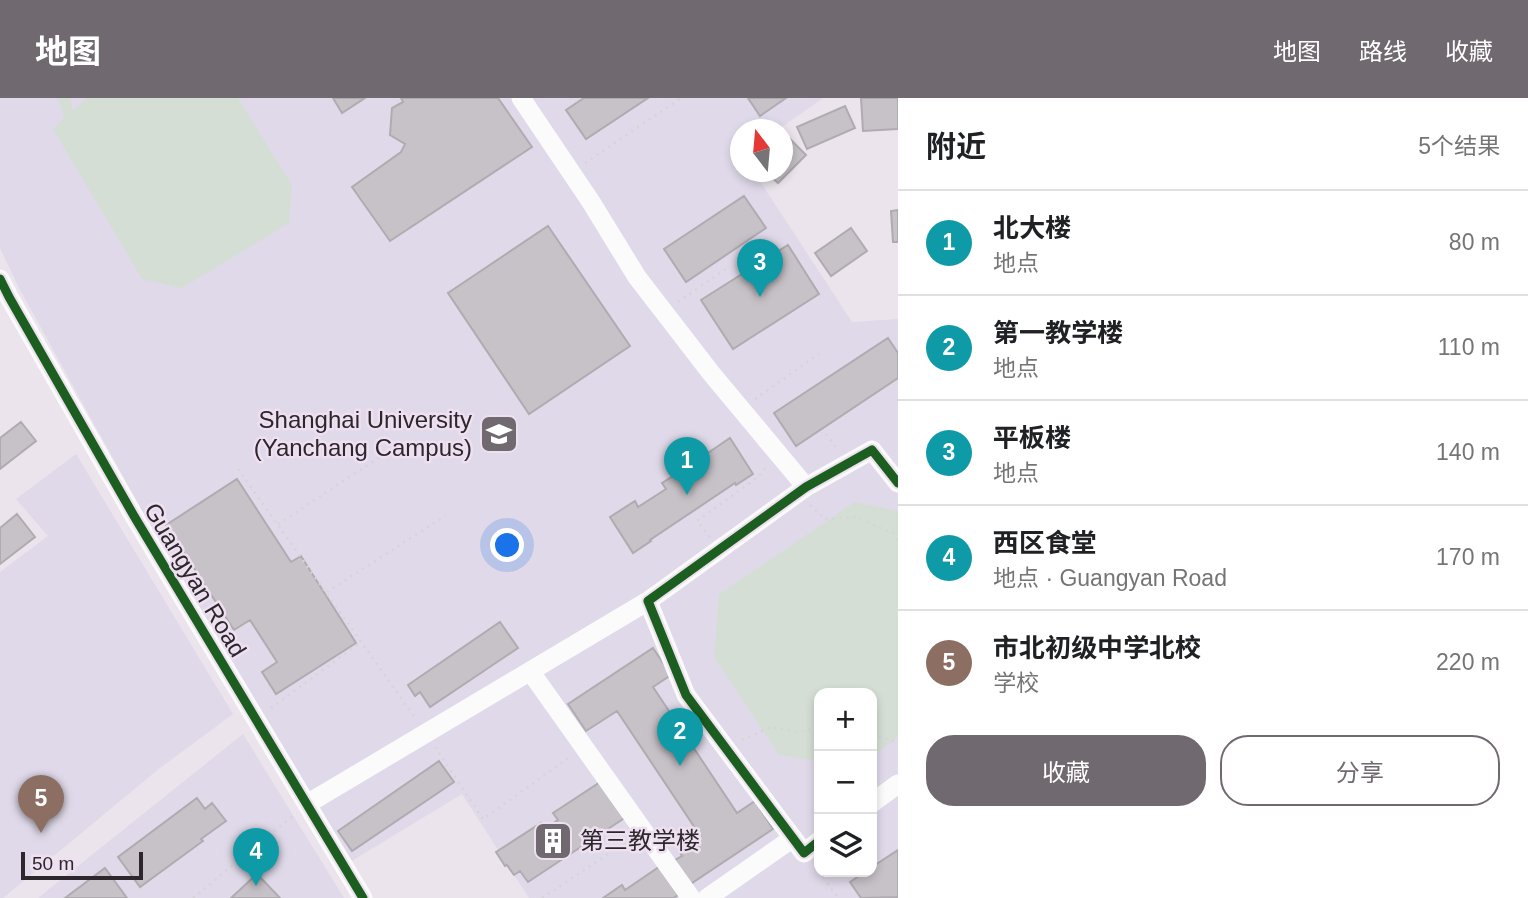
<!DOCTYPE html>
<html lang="zh">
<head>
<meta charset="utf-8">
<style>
	body { margin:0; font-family:Helvetica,"Noto Sans SC",sans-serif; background:#f6f6f6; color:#202124 }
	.controls { position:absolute; right:21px; bottom:21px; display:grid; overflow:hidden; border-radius:14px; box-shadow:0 4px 10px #0003 }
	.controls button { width:63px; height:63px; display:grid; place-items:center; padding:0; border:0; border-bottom:2px solid #e0e0e0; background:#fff; color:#202124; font:35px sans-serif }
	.compass { position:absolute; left:730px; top:21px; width:63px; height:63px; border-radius:50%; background:#fff; box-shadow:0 4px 10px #0003; rotate:344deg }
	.scale { position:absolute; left:21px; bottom:18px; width:122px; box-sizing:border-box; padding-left:7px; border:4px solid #2d272d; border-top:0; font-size:19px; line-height:24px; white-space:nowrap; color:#2d272d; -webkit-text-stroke:5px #eee0f0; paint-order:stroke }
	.you { position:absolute; left:508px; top:448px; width:24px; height:24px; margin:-18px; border:5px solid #fff; border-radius:50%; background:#1a73e8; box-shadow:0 0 0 10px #1a73e833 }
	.badge { display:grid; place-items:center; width:46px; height:46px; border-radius:50%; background:#706970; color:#fff; font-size:23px; font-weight:700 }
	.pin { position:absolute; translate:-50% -58px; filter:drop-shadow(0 2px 4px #0008) }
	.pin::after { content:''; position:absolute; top:37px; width:24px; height:21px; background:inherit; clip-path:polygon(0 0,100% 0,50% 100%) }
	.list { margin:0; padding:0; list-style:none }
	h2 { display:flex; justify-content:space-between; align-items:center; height:91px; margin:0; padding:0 28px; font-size:30px }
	h2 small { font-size:23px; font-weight:400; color:#757577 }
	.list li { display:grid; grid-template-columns:46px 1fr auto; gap:21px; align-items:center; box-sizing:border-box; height:105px; padding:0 28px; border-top:2px solid #e0e0e0 }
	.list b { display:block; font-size:26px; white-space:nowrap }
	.list p { margin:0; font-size:23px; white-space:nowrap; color:#757577 }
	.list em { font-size:23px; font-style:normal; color:#757577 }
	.actions { display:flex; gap:14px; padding:21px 28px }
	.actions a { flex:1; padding:16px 0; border:2px solid #706970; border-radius:28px; text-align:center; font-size:24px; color:#706970 }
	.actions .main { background:#706970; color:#fff }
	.icon { flex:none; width:38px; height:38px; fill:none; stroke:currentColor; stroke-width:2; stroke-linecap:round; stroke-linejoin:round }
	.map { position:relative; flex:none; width:898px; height:800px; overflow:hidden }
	header { display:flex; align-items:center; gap:42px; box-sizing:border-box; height:98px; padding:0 35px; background:#706970; color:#fff }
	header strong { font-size:33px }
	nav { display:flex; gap:38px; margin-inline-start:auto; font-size:24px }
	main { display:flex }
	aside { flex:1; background:#fff }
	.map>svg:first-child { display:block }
	.commercial { fill:#dfd9e9; fill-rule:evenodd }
	.green { fill:#d5ded4 }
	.building { fill:#c7c2c8; stroke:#b0abb1; stroke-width:2 }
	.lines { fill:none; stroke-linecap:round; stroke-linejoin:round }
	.path { stroke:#d6d4d6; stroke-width:2.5; stroke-dasharray:2 5; stroke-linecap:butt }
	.street { stroke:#fcfbfc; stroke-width:19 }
	.cycleway-casing { stroke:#eee0f0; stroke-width:13 }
	.cycleway { stroke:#1b5e20; stroke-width:9 }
	.labels { text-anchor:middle; stroke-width:5; stroke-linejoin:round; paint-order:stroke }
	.poi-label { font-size:24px; fill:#2d272d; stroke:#eee0f0; text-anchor:end }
	.street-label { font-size:24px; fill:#2d272d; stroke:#eee0f0 }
</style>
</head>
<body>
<header>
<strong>地图</strong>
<nav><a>地图</a><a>路线</a><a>收藏</a></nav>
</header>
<main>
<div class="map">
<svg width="898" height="800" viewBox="0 0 898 800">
	<rect width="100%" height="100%" fill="#ebe4ec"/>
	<path class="commercial" d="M0,0h823l-44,31 -39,1v42h14l98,150 46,-3v579h-369l-67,-104 -112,68 -188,-315 -143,-259 -19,-40zM819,595h53v179h-53z
		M76,356l157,260 -73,54 -157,130h-3v-326l48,-36 -32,-37z
		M243,636l101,164h-306z"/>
	<path class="green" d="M58,0h12l3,12 14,-12h151l54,87 -3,38 -107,65 -40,-9 -89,-150 11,-11z
		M855,404l42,9 1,2v224l-26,20v-64h-53v68l-40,-6 -65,-98 5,-63z"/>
	<path class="building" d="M333,0h32l-23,15z
		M401,0h97l34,49 -142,94 -38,-54 49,-35 4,-8 -15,-9 2,-27 11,-6z
		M584,0h64l-62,41 -20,-29z
		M748,0h38l-26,18z
		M861,0h37v31l-35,2z
		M845,8l10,22 -48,21 -10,-22z
		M788,39l18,18 -28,28 -12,-11h16v-30z
		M744,98l22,32 -80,54 -22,-33z
		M898,112v32h-5l-2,-31z
		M548,128l82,120 -101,68 -81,-121z
		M851,130l16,23 -36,25 -16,-23z
		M788,147l31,49 -86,55 -32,-49z
		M888,240l10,15v25l-102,68 -22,-33z
		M21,324l15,19 -36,28v-31z
		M730,340l23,36 -17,11 -1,-2 -85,57 1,1 -18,12 -23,-36 25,-16 3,6 28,-18 -4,-6 16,-10 3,6 27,-18 -3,-6z
		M237,381l54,83 10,-6 55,87 -80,51 -14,-22 15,-10 -27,-42 -16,10 -68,-105z
		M17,416l18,23 -35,27v-36z
		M500,524l18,26 -88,59 -10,-15 -5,4 -7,-11z
		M653,550l18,27 -18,12 84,126 18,-12 18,28 -84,56 -16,-24 9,-5 -3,-5 22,-14 -84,-126 -31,20 -18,-27z
		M439,663l15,21 -102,69 -14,-20z
		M605,681l24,36 -101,67 -8,-11 -6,4 -7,-10 -2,1 -9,-14 45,-29 3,6 14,-9 -5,-7z
		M197,700l8,11 7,-6 14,18 -25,18 2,2 -63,46 -22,-30z
		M898,752v47l-37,1 -11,-16 15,-10h7v-5z
		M659,769l19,28 -4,3h-71l19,-13 3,5z
		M105,770l22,30h-62z
		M257,776l23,24h-49z"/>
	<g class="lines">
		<path class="path" d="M585,65l96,-65
			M678,204l52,-36
			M755,301l64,-45
			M826,336l12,16
			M238,371l178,250
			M810,407l15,14 29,-2 39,16 5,9
			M278,426l120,-79
			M710,439l-13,-16 61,-44 9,-11
			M327,494l118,-76
			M271,610l90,-66
			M872,637l26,7
			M742,642l29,-13 25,5 23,-4
			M435,649l48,72 87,-62
			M815,768l23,32
			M193,800l101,-83
			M542,800l87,-58"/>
		<path class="street" d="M521,0l70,104 46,75 74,96 95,114
			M0,181l9,18 125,219 229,382
			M530,573l161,227
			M872,705l26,-19
			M307,706l341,-203
			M819,743l-15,12 -118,-158 -38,-94 158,-114 66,-37 26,33
			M707,800l86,-60"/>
		<defs>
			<path id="cycleway" d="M0,181l9,18 125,219 229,382
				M819,743l-15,12 -118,-158 -38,-94 158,-114 66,-37 26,33"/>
		</defs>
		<use href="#cycleway" class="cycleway-casing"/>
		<use href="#cycleway" class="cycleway"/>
	</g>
	<defs>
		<symbol id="university-square" viewBox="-11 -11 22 22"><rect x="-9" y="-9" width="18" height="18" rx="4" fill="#706970" stroke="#eee0f0"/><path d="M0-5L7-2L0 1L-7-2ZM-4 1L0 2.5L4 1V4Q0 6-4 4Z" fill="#fff"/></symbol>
		<symbol id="building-square" viewBox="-11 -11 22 22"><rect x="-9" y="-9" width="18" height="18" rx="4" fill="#706970" stroke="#eee0f0"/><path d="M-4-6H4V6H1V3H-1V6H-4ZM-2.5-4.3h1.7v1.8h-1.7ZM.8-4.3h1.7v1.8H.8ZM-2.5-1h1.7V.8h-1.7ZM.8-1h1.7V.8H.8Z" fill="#fff"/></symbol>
	</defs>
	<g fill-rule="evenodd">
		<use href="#university-square" x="477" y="314" width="44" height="44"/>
		<use href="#building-square" x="531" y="721" width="44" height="44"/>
	</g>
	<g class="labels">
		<g class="poi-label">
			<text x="472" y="330">Shanghai University<tspan x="472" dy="28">(Yanchang Campus)</tspan></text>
			<text x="580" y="751" text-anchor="start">第三教学楼</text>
		</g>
		<g class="street-label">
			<text transform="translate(195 482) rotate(59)" y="8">Guangyan Road</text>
		</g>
	</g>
</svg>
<div class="controls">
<button>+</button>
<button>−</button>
<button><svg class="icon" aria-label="layers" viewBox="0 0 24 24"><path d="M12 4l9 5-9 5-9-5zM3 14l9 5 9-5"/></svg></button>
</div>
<svg class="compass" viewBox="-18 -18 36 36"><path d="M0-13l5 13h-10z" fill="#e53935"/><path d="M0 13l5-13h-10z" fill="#757577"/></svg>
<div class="scale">50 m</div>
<div class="you"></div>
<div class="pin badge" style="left:687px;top:397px;background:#0f9aa8">1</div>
<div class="pin badge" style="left:680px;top:668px;background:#0f9aa8">2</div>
<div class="pin badge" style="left:760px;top:199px;background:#0f9aa8">3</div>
<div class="pin badge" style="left:256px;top:788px;background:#0f9aa8">4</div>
<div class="pin badge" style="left:41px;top:735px;background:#8d6e63">5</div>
</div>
<aside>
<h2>附近<small>5个结果</small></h2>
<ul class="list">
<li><span class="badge" style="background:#0f9aa8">1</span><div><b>北大楼</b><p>地点</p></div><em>80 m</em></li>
<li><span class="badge" style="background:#0f9aa8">2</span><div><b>第一教学楼</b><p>地点</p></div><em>110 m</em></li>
<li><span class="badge" style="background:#0f9aa8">3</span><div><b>平板楼</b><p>地点</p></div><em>140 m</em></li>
<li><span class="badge" style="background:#0f9aa8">4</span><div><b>西区食堂</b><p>地点 · Guangyan Road</p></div><em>170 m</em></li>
<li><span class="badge" style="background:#8d6e63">5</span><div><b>市北初级中学北校</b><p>学校</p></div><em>220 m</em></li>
</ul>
<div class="actions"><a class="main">收藏</a><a>分享</a></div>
</aside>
</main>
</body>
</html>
